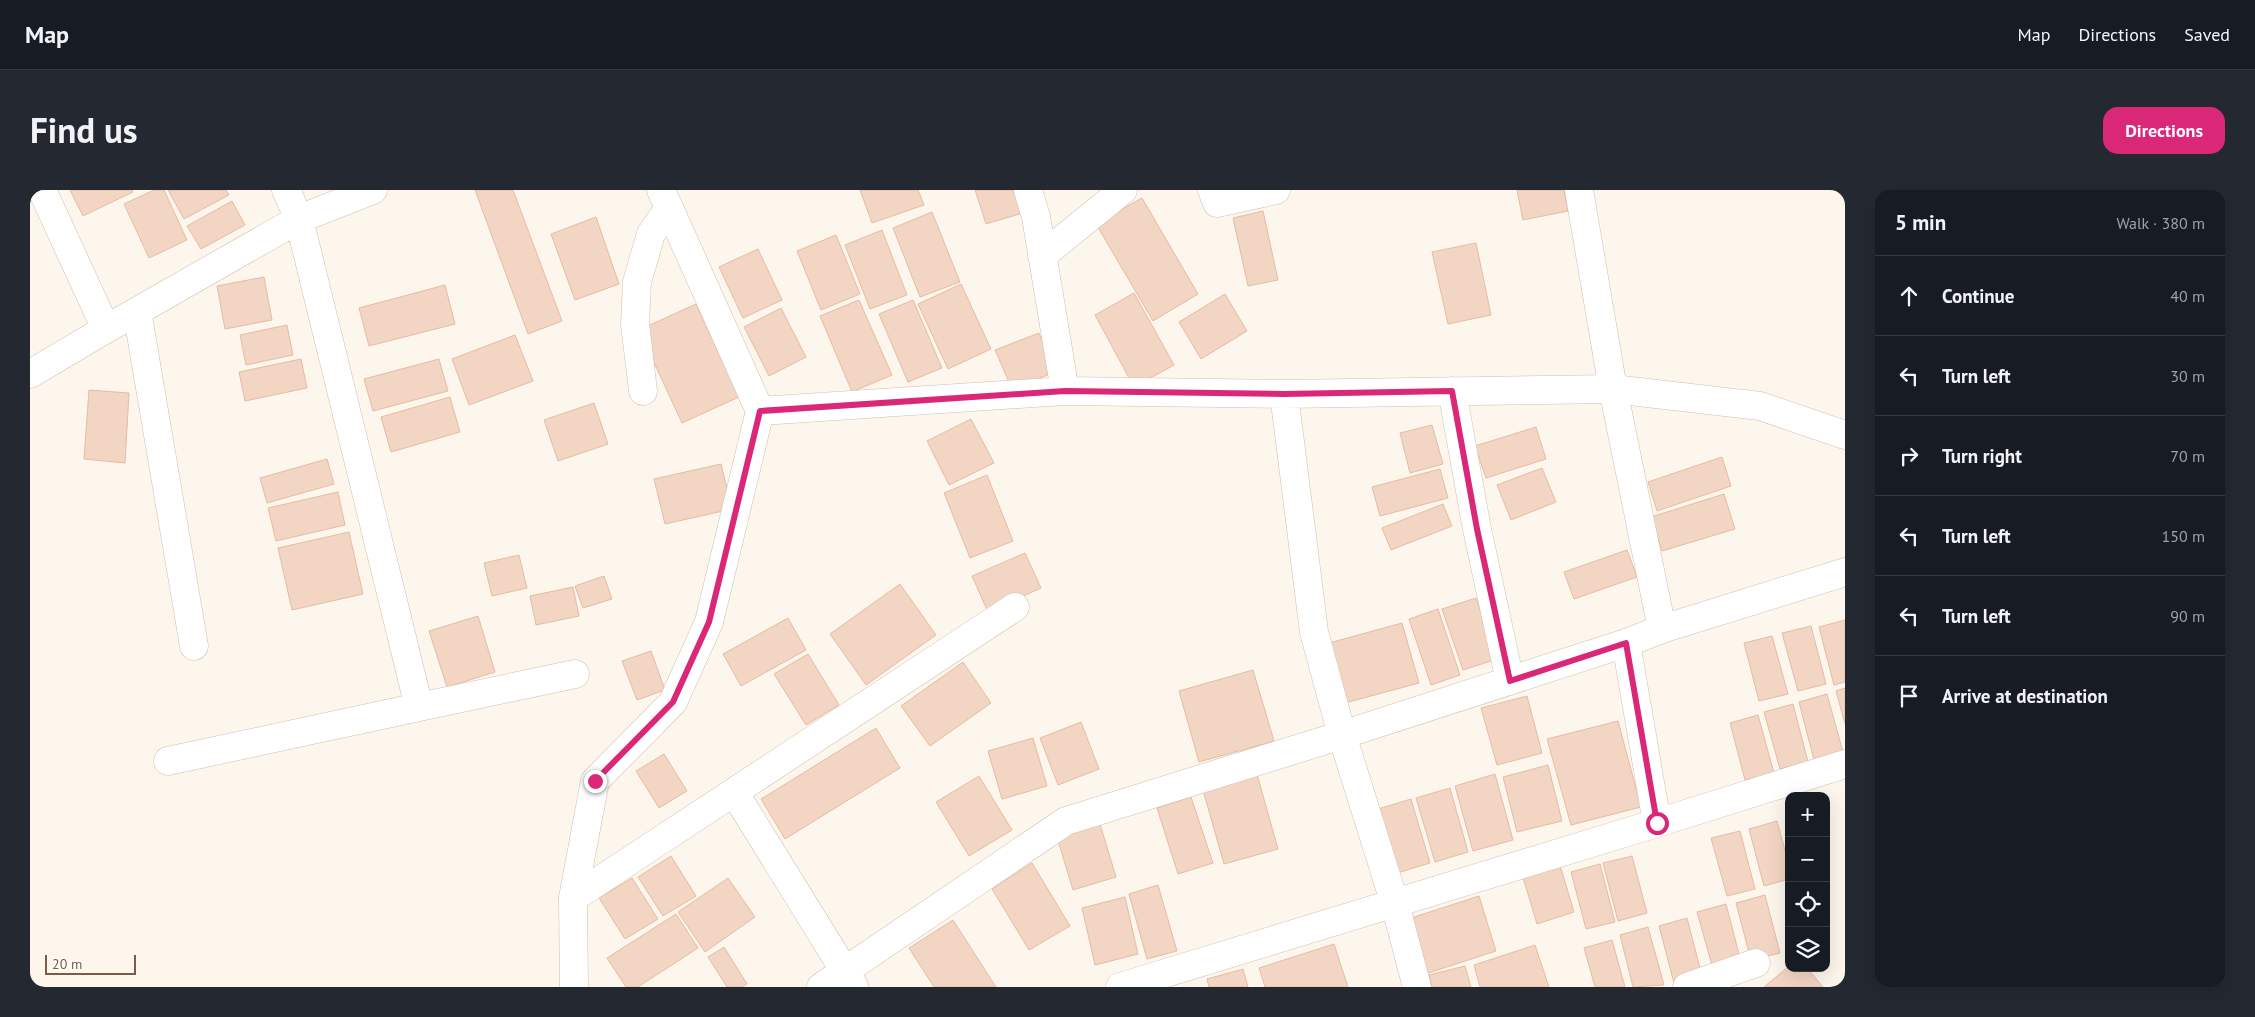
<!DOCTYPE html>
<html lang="en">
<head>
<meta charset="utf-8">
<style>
	body { margin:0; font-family:"PT Sans",sans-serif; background:#242831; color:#f1f3f6 }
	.controls { position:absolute; right:15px; bottom:15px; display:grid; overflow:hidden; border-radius:10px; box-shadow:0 5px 20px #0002 }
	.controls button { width:45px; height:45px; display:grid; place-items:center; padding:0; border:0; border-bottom:1px solid #363941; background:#171b24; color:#f1f3f6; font:25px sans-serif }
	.scale { position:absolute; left:15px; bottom:12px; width:91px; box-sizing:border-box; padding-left:5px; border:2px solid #7a5c4d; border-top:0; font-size:14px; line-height:18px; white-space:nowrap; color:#7a5c4d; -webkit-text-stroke:4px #fffaf3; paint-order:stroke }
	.stop { position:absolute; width:15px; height:15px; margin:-11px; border:4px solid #db2777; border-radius:50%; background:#fff }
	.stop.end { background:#db2777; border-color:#fff; box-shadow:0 1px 5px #0008 }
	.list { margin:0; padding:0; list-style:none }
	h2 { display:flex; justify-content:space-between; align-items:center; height:65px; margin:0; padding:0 20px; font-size:21px }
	h2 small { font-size:16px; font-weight:400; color:#9ea1a6 }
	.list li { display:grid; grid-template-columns:32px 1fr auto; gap:15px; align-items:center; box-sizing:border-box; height:80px; padding:0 20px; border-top:1px solid #363941 }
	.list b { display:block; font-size:19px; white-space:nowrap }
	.list em { font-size:16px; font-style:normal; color:#9ea1a6 }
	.icon { flex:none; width:28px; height:28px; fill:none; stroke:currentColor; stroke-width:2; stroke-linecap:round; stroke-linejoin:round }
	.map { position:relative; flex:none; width:1815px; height:797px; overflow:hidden; border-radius:15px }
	header { display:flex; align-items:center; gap:30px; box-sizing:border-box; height:70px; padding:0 25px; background:#171b24; border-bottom:1px solid #363941 }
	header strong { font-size:24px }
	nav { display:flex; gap:28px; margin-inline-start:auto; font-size:18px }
	.intro { display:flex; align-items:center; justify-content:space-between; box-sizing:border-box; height:120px; padding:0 30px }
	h1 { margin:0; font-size:35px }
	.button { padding:12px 22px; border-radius:15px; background:#db2777; color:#fff; font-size:18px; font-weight:700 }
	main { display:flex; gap:30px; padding:0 30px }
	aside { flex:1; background:#171b24; border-radius:15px; box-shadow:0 5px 20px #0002 }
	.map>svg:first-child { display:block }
	.building { fill:#f3d5c3; stroke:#e6bba3 }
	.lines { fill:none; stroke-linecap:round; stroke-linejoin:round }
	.minor-casing { stroke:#d1beb0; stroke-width:29 }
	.tertiary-casing { stroke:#d1beb0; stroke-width:29 }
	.minor { stroke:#fff; stroke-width:28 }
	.tertiary { stroke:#fff; stroke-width:28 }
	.route { stroke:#db2777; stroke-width:6 }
</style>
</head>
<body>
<header>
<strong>Map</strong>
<nav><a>Map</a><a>Directions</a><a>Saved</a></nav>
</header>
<div class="intro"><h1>Find us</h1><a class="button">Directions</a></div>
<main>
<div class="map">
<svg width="1815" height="797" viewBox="0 0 1815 797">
	<rect width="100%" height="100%" fill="#fdf6ec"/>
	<path class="building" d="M40,0h62l1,2 -50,24z
		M124,0h10l23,50 -38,18 -25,-54z
		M138,0h58l3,5 -45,24z
		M445,0h38l49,131 -34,13z
		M830,0h58l6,15 -52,18z
		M945,0h44l7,22 -40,12z
		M1487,0h47l4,21 -45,9z
		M1112,8l56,96 -45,27 -57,-97z
		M202,11l13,24 -44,24 -14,-23z
		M1233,21l15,69 -30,6 -15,-68z
		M902,22l28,70 -40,15 -27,-69z
		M566,27l23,67 -44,16 -24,-66z
		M852,40l25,65 -37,14 -25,-64z
		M806,45l24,59 -39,16 -24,-59z
		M1446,53l15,72 -43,9 -16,-72z
		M728,59l24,51 -39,18 -24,-51z
		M234,87l8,43 -47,9 -8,-43z
		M931,94l30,65 -43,20 -30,-65z
		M415,95l10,39 -86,22 -10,-38z
		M1104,103l40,72 -40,22 -39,-72z
		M1195,104l22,37 -46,28 -22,-37z
		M829,110l33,75 -40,17 -32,-76z
		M883,110l29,68 -34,14 -29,-68z
		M666,114l43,93 -57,26 -43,-93z
		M751,118l25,49 -37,19 -25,-49z
		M257,135l6,30 -47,10 -6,-30z
		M1009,143l16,39 -43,17 -17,-39z
		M485,145l18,46 -64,24 -17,-46z
		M271,169l6,29 -62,13 -6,-29z
		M409,169l9,32 -75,20 -9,-32z
		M59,200l40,3 -4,70 -41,-4z
		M420,207l10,35 -69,20 -10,-35z
		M564,213l14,41 -50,17 -14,-41z
		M941,229l23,44 -45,22 -22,-44z
		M1402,235l11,39 -33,9 -10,-40z
		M1506,237l10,32 -60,19 -11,-32z
		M1692,267l9,29 -74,25 -9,-29z
		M297,269l7,25 -67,19 -7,-25z
		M691,274l11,45 -67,15 -11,-45z
		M1512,278l14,34 -45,18 -14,-35z
		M1410,279l8,29 -68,18 -8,-29z
		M957,285l26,66 -43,17 -26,-65z
		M308,302l7,33 -69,16 -8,-33z
		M1694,304l11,35 -73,22 -11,-34z
		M1413,314l9,22 -61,24 -9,-22z
		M319,342l14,62 -71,16 -14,-62z
		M1597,360l10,27 -63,22 -10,-27z
		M995,363l16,35 -53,24 -16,-36z
		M489,365l8,33 -35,8 -8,-33z
		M574,386l8,23 -29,9 -8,-22z
		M870,394l36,51 -70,50 -36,-51z
		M543,397l6,29 -43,9 -6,-29z
		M1446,408l21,61 -34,11 -21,-61z
		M1408,419l22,66 -29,10 -22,-66z
		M448,426l17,56 -48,15 -18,-56z
		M758,428l18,32 -65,36 -18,-32z
		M1815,430v62l-11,3 -15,-58z
		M1372,433l17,60 -74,20 -16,-60z
		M1781,436l15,58 -28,7 -16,-58z
		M1742,446l16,58 -29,7 -15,-58z
		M621,461l14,39 -28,10 -15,-39z
		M778,464l31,51 -33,20 -32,-51z
		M933,472l28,41 -61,43 -29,-40z
		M1223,480l21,71 -75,21 -20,-71z
		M1815,498v36l-9,-33z
		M1797,504l16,58 -29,8 -15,-58z
		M1497,506l15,57 -45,12 -16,-57z
		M1763,514l15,58 -28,7 -16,-57z
		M1728,525l16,58 -29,7 -15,-57z
		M1588,531l23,86 -70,18 -24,-86z
		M1051,532l18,47 -41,16 -18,-47z
		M846,538l24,40 -115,71 -24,-40z
		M1003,548l14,48 -45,13 -14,-48z
		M634,564l23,37 -28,17 -23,-37z
		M1518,575l14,56 -45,11 -14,-55z
		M1227,584l21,75 -54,15 -21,-74z
		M1465,584l18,66 -40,11 -18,-65z
		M949,586l33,54 -43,26 -33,-54z
		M1420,598l18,64 -33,10 -19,-64z
		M1161,607l22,66 -35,11 -21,-66z
		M1381,609l19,64 -36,11 -19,-64z
		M1747,631l12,44v14l-25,7 -15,-57z
		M1070,634l16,53 -43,13 -16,-53z
		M1710,641l15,58 -28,7 -16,-58z
		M641,666l25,40 -33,20 -25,-39z
		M1602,666l15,57 -29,8 -15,-58z
		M1529,672l15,50 -37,12 -15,-50z
		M1002,673l38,63 -41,24 -37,-61z
		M1570,674l15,58 -29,7 -15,-57z
		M602,688l26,41 -33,20 -26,-41z
		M698,688l27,39 -50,35 -27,-40z
		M1128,695l19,66 -30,8 -18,-65z
		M1735,705l15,58 -29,7 -15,-57z
		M1449,706l17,55 -71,23 -17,-55z
		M1095,707l13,57 -43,11 -13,-57z
		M1696,714l15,58 -28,7 -16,-57z
		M646,724l22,34 -60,39h-12l-19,-29z
		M1657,728l15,58 -28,7 -15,-57z
		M923,730l43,67h-62l-25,-39z
		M1618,737l16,58 -31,2 -13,-52z
		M1582,750l13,47h-30l-11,-39z
		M1304,754l14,43h-83l-6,-19z
		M1505,755l14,42h-69l-6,-22z
		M694,757l23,37 -5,3h-15l-19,-30z
		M1435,776l6,21h-39l-3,-12z
		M1759,776v2h18l16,19h-59z
		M1213,779l5,18h-39l-2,-8z"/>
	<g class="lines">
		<defs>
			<path id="minor" d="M12,0l64,139
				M256,0l13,29 120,488 156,-33
				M998,0l8,27 29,174
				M1182,0l5,13 59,-13
				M1549,0l34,199 49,240
				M1012,66l81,-66
				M107,121l57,335
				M0,184l76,-45 193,-110 74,-29
				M613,201l-8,-67 2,-42 14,-48 18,-26
				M1422,201l25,138 33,152
				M1254,204l30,238 28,103 53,169 22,83
				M730,221l305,-20 219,3 329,-5 147,17 85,29
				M1596,453l31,180
				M138,571l251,-54
				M704,602l120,194
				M543,708l442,-291
				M791,797l245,-166 276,-86 284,-92 36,-14 183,-57
				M1090,797l537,-164 188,-59
				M1657,797l69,-24"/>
			<path id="tertiary" d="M544,797l-1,-89 22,-117 78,-79 36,-80 51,-211 -99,-221"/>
		</defs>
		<use href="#minor" class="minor-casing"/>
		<use href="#tertiary" class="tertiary-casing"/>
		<use href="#minor" class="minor"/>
		<use href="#tertiary" class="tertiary"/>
	</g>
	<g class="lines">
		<path class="route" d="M565,591l78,-79 36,-80 51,-211 305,-20 219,3 168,-3 25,138 33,152 116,-38 31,180"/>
	</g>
</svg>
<div class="controls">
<button>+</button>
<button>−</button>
<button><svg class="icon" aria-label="locate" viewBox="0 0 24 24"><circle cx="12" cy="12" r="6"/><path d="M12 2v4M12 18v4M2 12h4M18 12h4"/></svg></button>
<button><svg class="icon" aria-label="layers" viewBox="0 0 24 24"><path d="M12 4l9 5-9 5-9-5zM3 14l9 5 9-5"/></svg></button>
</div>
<div class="scale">20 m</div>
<div class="stop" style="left:1627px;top:633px"></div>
<div class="stop end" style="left:565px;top:591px"></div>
</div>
<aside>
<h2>5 min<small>Walk · 380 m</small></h2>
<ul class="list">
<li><svg class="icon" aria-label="ahead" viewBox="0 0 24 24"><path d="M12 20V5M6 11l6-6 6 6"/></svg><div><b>Continue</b></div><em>40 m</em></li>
<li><svg class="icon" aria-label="left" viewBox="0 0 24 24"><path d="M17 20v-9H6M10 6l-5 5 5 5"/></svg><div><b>Turn left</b></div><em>30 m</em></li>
<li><svg class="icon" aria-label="right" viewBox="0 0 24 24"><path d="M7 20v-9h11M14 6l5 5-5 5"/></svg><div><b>Turn right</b></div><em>70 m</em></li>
<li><svg class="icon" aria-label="left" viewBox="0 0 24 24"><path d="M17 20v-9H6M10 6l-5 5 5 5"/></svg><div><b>Turn left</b></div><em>150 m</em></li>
<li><svg class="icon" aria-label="left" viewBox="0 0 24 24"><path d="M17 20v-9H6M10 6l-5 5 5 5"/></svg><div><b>Turn left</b></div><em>90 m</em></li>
<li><svg class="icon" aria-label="arrive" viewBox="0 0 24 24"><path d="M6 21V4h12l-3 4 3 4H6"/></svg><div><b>Arrive at destination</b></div></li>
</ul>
</aside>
</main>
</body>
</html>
